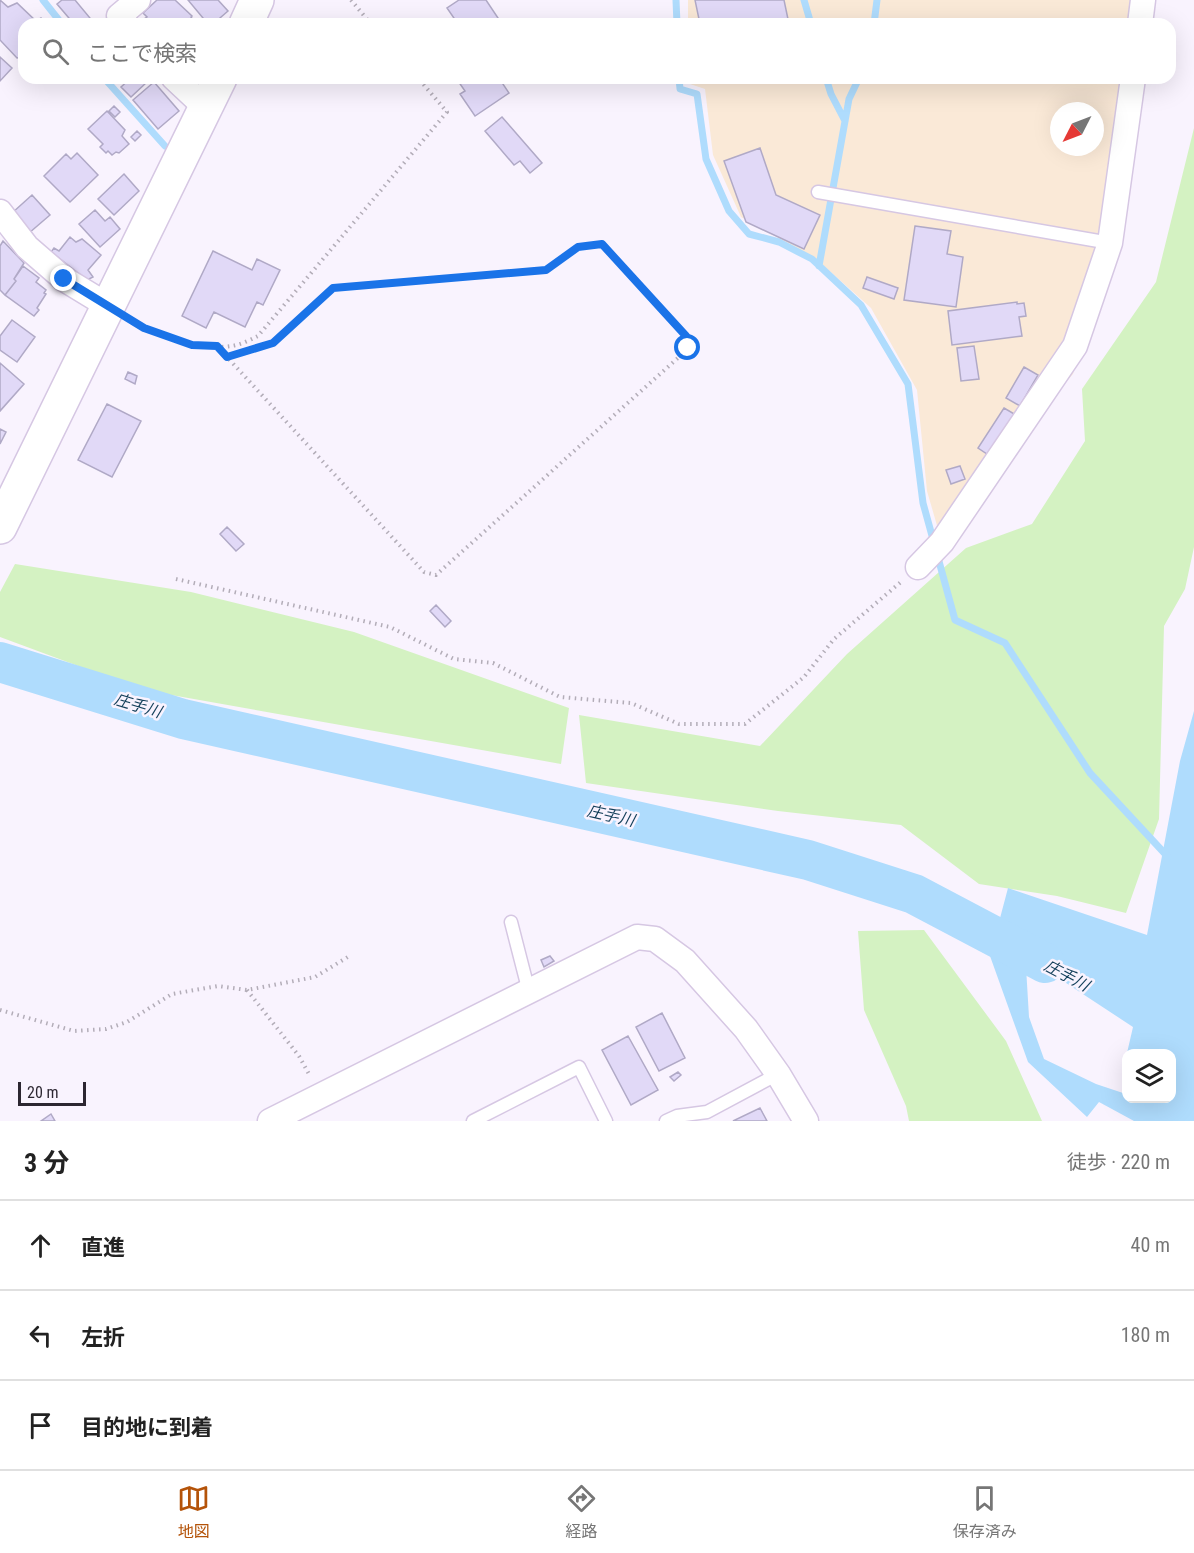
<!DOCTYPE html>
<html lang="ja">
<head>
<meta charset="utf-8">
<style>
	body { margin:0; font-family:"Roboto Condensed","Noto Sans JP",sans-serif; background:#f6f6f6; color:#222 }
	.controls { position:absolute; right:18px; bottom:18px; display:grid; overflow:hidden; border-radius:12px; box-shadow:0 6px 24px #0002 }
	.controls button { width:54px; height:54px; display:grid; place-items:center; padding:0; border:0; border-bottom:2px solid #e0e0e0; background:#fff; color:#222; font:30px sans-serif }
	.compass { position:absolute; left:1050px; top:102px; width:54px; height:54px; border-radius:50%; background:#fff; box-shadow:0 6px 24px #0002; rotate:228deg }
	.scale { position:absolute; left:18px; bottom:15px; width:68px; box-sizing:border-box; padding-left:6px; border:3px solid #2c2631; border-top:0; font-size:16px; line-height:21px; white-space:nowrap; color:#2c2631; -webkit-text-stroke:4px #f9f3fe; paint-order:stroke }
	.stop { position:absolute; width:18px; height:18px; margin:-14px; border:4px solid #1a73e8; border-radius:50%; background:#fff }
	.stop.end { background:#1a73e8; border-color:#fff; box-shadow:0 2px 6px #0008 }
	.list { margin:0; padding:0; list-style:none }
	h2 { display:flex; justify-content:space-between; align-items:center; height:78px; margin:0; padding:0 24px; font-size:26px }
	h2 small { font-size:20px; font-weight:400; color:#767676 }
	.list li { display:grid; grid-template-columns:39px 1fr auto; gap:18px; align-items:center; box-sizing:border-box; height:90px; padding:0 24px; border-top:2px solid #e0e0e0 }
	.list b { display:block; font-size:22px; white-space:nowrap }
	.list em { font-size:20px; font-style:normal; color:#767676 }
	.icon { flex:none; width:33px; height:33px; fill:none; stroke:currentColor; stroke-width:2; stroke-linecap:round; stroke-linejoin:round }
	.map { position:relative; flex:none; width:1194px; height:1121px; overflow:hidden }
	.search { position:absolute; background:#fff; box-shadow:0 6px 24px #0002; left:18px; right:18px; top:18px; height:66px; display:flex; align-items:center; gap:15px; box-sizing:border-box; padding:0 21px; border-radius:18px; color:#767676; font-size:22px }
	.sheet { height:348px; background:#fff }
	nav { display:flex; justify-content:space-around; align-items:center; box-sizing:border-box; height:84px; border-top:2px solid #e0e0e0; background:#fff; font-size:16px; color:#767676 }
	nav a { display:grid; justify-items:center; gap:3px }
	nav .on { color:#b45309 }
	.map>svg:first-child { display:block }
	.industrial { fill:#fae9d7; fill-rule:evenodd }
	.green { fill:#d4f2c2 }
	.water { fill:#afdcfd; fill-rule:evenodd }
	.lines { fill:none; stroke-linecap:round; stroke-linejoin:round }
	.stream { stroke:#afdcfd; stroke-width:7 }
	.river { stroke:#afdcfd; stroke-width:40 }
	.building { fill:#e1d9f7; stroke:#b0a9c6; stroke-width:1.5 }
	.lane-casing { stroke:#d6c7e3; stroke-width:15 }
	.street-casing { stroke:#d6c7e3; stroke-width:27 }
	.secondary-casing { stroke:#d6c7e3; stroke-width:36 }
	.path { stroke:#b3adb8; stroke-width:4; stroke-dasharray:1.5 4.5; stroke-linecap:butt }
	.lane { stroke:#fff; stroke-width:12 }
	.street { stroke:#fff; stroke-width:24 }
	.secondary { stroke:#fff; stroke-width:33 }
	.route { stroke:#1a73e8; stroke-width:8 }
	.labels { text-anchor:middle; stroke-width:5; stroke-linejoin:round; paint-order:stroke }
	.water-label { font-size:16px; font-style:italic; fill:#133f5a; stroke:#f9f3fe }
</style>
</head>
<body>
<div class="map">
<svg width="1194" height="1121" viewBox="0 0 1194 1121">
	<rect width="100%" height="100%" fill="#f9f3fe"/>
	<path class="industrial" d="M688,0h462l-3,24h-459z
		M687,78h452l-22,159 -44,137 -135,155 -11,-38 -10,-101 -46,-82 -56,-50 -74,-41 -28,-62 -8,-66 -18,-6zM1059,111h36v36h-36z"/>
	<path class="green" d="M1194,128v419l-9,42 -21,37 -5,193 -33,94 -69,-17 -78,-12 -78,-59 -123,-14 -192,-28 -7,-68 181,31 87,-92 119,-106 66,-24 53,-83 -3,-52 74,-107z
		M15,564l176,28 163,40 215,76 -8,56 -418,-74 -143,-53v-45z
		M924,930l82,111 36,80h-133l-3,-15 -42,-96 -6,-79z"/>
	<path class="water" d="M1194,711v410h-60l-35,-19 -12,15 -59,-55 -38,-106 18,-68 139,47 33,-174zM1026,967l34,12 73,48 -6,26 45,1v44h-46v-4l-30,-10 -52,-25 -15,-42z"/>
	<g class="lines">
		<path class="stream" d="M43,0l19,24
			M676,0l1,24
			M804,0l7,24
			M874,24l3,-24
			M104,78l61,68
			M679,78l1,11 17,5 9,65 23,52 20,23 30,8 33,17 49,46 47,79 15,119 11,40
			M826,78l5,16 14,27
			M819,266l30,-167 10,-21
			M937,554l18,66 50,23 85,130 78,84"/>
		<path class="river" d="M0,662l183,57 625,141 106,34 131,69"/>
	</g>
	<path class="building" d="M0,0l8,7 9,-4 19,18 5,-3 5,6h-22v33l-7,1 -17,-18z
		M62,0h13l15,18 -8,6h-8l-17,-20z
		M157,0h18l17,16 -1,1 5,7h-48l-4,-5 3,-2 -4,-4z
		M188,0h30l10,11 -15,13h-5z
		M459,0h27l16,24h-44l-11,-16z
		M695,0h89l5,24h-89z
		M0,57l12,11 -12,13z
		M131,78h12l4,4 -16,15 -10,-10z
		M456,78h43l10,15 -34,23 -15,-22 5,-3z
		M154,82l25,29 -21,18 -25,-29z
		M114,106l6,6 -5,5 -6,-6z
		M107,111l18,19 -3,6 7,8 -10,9 -3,-1 -4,3 -4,-4 -2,2 -6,-6 3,-3 -15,-15z
		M502,117l40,46 -12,10 -10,-12 -6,4 -29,-34z
		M137,131l4,4 -6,6 -4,-4z
		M760,148l16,47 44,20 -16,34 -58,-27 -22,-61z
		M77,153l21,22 -28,27 -26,-26 22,-22 5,5z
		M124,174l15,17 -25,24 -16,-16z
		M32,195l18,20 -21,18 -17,-20z
		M95,210l10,11 5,-4 10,12 -20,18 -21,-23z
		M915,226l36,5 -4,23 16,3 -7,50 -52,-7z
		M70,237l6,5 6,-3 19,16 -13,15 5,7 -6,3 -36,-28 3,-4 5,3z
		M3,241l21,22 -10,16 2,2 -11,14 -5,-5v-44z
		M213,251l39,19 5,-11 23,11 -17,35 -6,-3 -12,25 -31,-15 -8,16 -24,-12z
		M23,266l16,12 -3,4 10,8 -2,3 2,1 -9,14 2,2 -5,6 -29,-21 11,-14 -2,-2z
		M867,277l31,11 -4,11 -31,-11z
		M1017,302v2l7,-1 2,13 -7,1 3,19 -70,9 -4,-34z
		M12,320l23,17 -18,25 -17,-12v-14z
		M974,346l5,33 -18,2 -4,-33z
		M0,363l24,21 -24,27z
		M1024,367l14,8 -18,31 -14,-8z
		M128,372l9,4 -2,8 -10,-5z
		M107,404l34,17 -29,56 -34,-17z
		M1004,408l12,7 -26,41 -12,-8z
		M0,429l6,3 -6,12z
		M960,466l5,13 -14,5 -5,-14z
		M227,527l17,17 -8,7 -16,-17z
		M436,605l15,16 -6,6 -15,-16z
		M550,956l4,5 -10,6 -3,-7z
		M662,1013l23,45 -26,13 -23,-44z
		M628,1036l30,54 -27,15 -29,-55z
		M678,1072l3,3 -7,6 -4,-4z
		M760,1108l7,13h-34z
		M51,1114l4,7h-14z"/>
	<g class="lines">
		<defs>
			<path id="lane" d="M818,192l292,51
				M511,922l18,70
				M473,1121l106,-54 27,54
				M666,1121l11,-5 30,-4 71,-38"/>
			<path id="street" d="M126,24l-7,-8 19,-16
				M1140,24l3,-24
				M174,78l32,30
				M0,212l27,35 37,32 46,28
				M918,567l24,-25 133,-196 35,-103 23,-165
				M270,1121l367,-184 18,2 30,22 61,68 32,45 28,47"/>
			<path id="secondary" d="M246,24l11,-24
				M0,527l220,-449"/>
		</defs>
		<use href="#lane" class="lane-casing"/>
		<use href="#street" class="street-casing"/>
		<use href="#secondary" class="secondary-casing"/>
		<path class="path" d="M351,0l20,24
			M131,320c27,17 68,31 100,26 9,-1 19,-6 27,-10l189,-224 -29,-34
			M217,346l10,11 197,215 12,3 253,-227 -3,-11 -84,-93 -24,3 -32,23 -213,18 -60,55 -46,14
			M176,579l214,48 64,32 39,4 67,34 71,6 48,21h66l59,-47 30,-38 68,-58
			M247,990l52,66 11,20
			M0,1010l74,21 32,-2 21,-7 45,-28 46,-8 29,4 68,-13 36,-22"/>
		<use href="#lane" class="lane"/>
		<use href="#street" class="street"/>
		<use href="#secondary" class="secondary"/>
	</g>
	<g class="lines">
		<path class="route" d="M64,279l80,49 48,17 25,1 10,11 46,-14 60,-55 213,-18 32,-23 24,-3 84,92 2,12"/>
	</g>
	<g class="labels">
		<g class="water-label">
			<text transform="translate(138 705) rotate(17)" y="6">庄手川</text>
			<text transform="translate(611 815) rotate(13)" y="6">庄手川</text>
			<text transform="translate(1067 975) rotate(28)" y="6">庄手川</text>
		</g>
	</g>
</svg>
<div class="controls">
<button><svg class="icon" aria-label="layers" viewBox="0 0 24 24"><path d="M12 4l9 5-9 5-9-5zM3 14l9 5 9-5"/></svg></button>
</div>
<svg class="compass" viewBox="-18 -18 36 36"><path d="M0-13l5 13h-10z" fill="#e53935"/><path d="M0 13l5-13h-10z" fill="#767676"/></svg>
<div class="scale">20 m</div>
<div class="stop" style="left:688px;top:348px"></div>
<div class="stop end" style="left:64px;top:279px"></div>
<div class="search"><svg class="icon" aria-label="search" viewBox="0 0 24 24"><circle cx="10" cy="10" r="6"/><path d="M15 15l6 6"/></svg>ここで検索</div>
</div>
<section class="sheet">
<h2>3 分<small>徒歩 · 220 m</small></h2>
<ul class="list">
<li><svg class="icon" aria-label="ahead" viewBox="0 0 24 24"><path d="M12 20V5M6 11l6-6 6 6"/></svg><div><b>直進</b></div><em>40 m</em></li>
<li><svg class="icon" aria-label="left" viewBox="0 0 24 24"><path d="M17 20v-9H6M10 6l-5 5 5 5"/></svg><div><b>左折</b></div><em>180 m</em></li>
<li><svg class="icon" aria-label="arrive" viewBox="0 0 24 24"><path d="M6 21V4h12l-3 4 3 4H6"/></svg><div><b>目的地に到着</b></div></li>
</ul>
</section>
<nav>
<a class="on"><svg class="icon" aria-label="map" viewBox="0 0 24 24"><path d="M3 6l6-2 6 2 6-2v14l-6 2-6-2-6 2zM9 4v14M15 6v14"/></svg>地図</a>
<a><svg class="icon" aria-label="directions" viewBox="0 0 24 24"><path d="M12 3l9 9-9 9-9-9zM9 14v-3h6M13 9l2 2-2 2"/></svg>経路</a>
<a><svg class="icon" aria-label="saved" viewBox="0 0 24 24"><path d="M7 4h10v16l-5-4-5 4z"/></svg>保存済み</a>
</nav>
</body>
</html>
